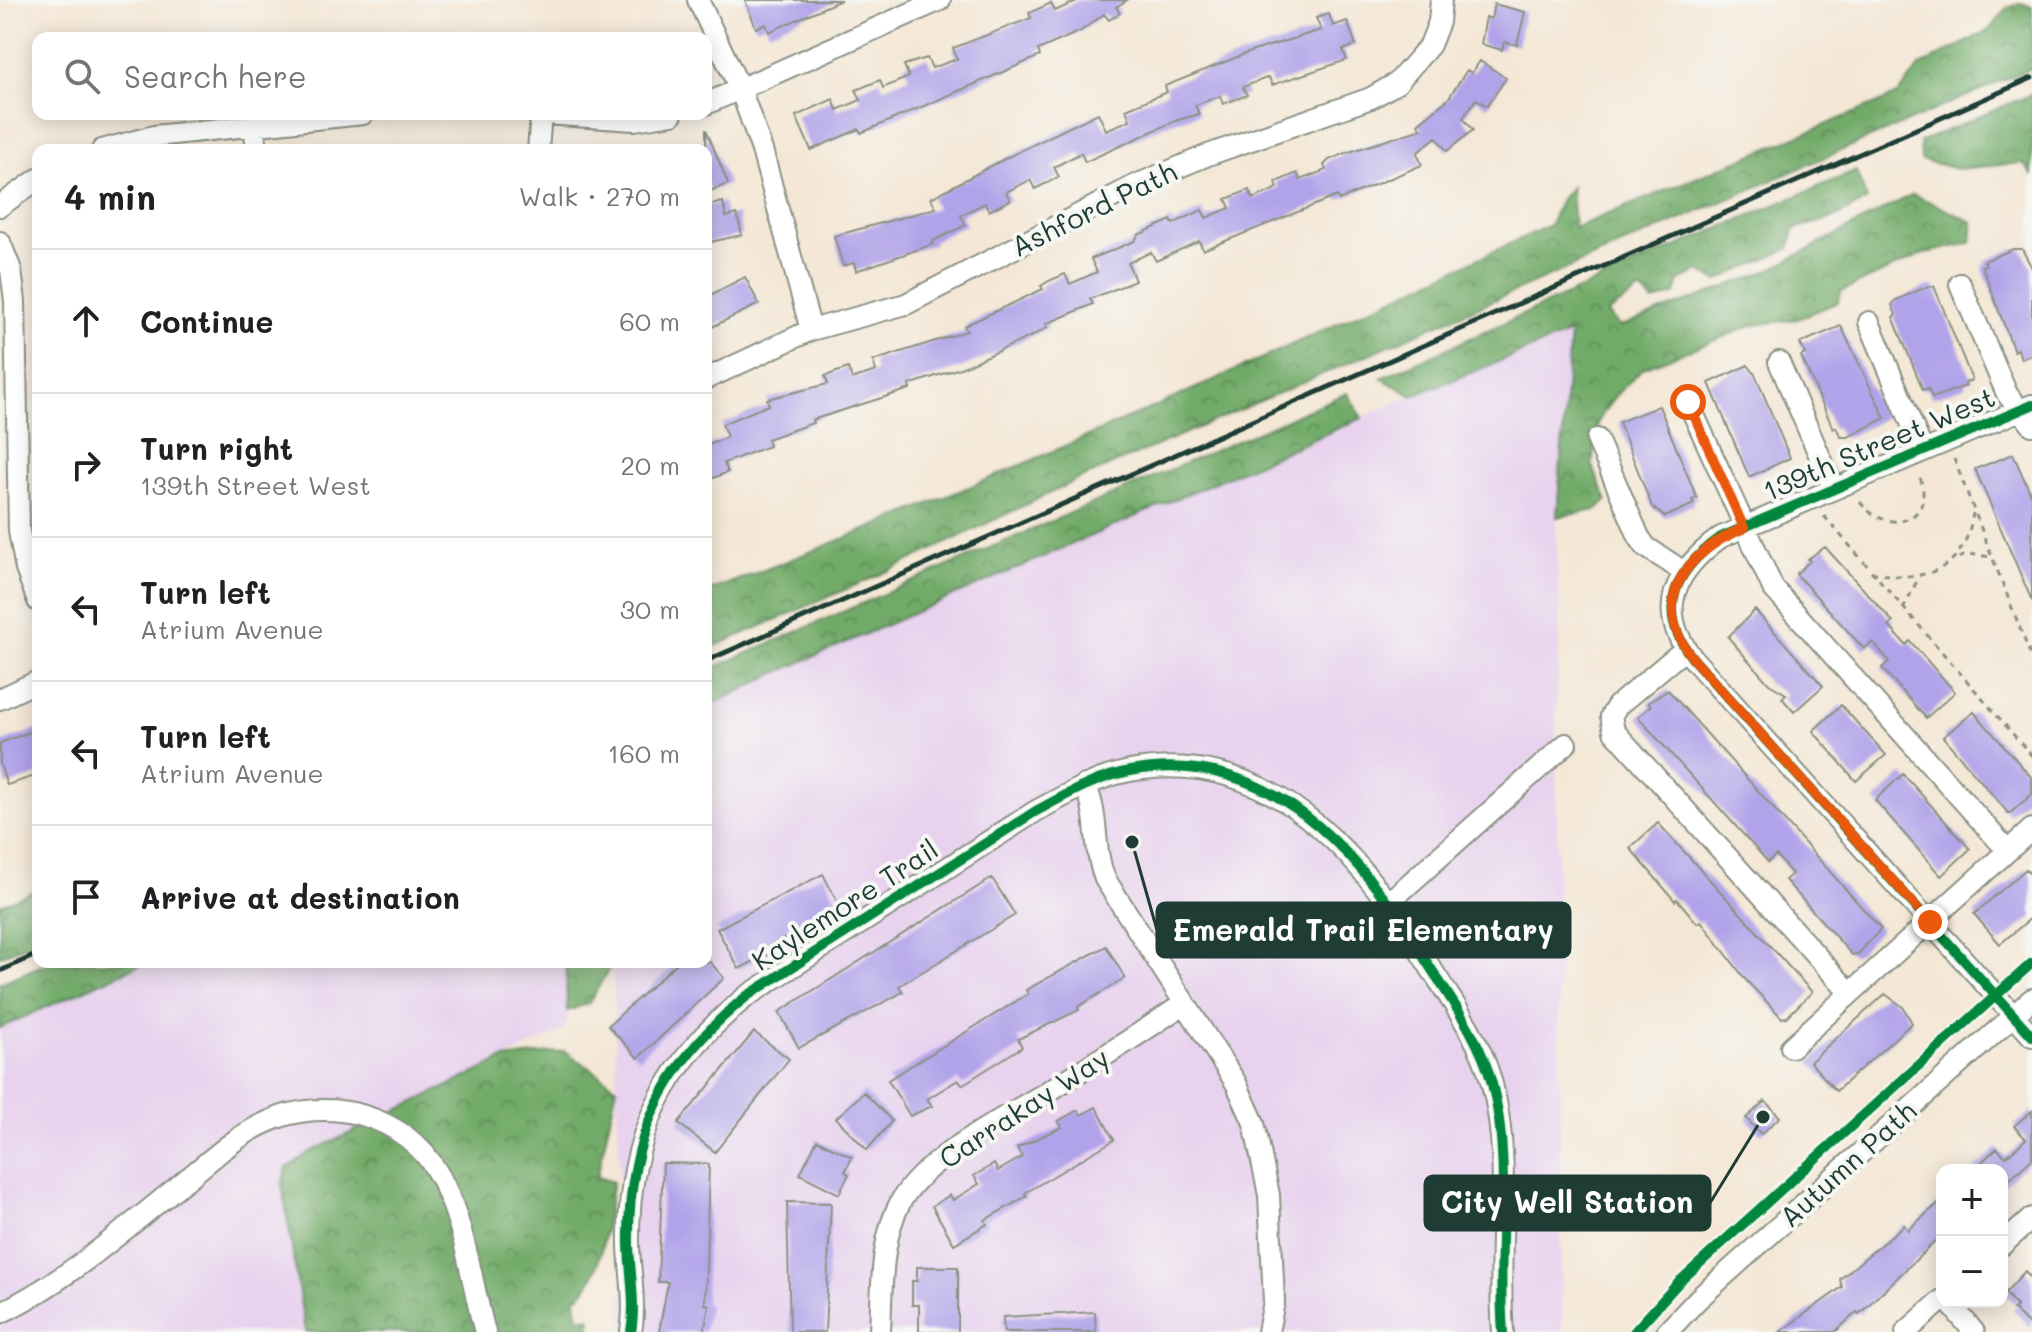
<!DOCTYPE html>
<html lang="en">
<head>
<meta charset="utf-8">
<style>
	body { margin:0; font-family:Mali,sans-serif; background:#f2f2f2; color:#202124 }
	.controls { position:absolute; right:24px; bottom:24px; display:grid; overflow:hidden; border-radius:16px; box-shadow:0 4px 20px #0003 }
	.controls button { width:72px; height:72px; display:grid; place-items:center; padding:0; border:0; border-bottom:2px solid #e0e0e0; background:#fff; color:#202124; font:40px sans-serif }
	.stop { position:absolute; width:24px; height:24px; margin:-18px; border:6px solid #ea580c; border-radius:50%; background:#fff }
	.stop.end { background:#ea580c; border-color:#fff; box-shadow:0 2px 8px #0008 }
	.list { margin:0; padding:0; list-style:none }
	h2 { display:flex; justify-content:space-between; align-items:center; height:104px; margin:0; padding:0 32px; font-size:34px }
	h2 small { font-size:26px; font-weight:400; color:#757577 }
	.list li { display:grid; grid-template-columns:52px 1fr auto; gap:24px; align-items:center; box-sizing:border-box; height:144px; padding:0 32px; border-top:2px solid #e0e0e0 }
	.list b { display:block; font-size:30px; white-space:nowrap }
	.list p { margin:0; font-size:26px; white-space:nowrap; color:#757577 }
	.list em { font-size:26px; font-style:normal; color:#757577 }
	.icon { flex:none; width:44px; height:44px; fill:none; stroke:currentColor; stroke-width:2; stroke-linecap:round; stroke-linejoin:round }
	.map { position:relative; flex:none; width:2032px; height:1332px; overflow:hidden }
	.search { position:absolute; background:#fff; box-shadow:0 4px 20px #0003; left:32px; top:32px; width:680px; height:88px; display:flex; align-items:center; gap:20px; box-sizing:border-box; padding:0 28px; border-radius:16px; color:#757577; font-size:30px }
	.panel { position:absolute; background:#fff; box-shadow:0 4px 20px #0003; left:32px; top:144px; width:680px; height:824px; border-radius:16px }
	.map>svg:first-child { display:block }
	.built { fill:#e8d2ee }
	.forest { fill:url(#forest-crowns); stroke:#48744e; stroke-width:2 }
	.building { fill:#b1a3e9 }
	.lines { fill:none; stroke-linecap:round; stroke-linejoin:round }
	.minor-casing { stroke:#8a9284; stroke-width:24 }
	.path { stroke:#8a9284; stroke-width:3; stroke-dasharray:6 6; stroke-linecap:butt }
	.minor { stroke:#fff; stroke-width:20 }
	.rail { stroke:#1f3d34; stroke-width:5 }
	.cycleway-casing { stroke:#f6f6f2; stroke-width:15 }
	.cycleway { stroke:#00873e; stroke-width:10 }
	.route { stroke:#ea580c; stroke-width:10 }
	.labels { text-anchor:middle; stroke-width:8; stroke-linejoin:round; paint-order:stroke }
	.street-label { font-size:28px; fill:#1f3d34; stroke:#f6f6f2 }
	.leader { fill:none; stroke:#1f3d34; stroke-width:3 }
	.callout-dot { fill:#1f3d34; stroke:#f6f6f2; stroke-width:3 }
	.callout { fill:#1f3d34; stroke:#1f3d34; stroke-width:3 }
	.callout-label { font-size:30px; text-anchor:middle; font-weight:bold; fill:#fff }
</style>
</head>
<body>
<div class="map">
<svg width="2032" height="1332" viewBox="0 0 2032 1332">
	<defs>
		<pattern id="forest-crowns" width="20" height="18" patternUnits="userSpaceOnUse" patternTransform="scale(2)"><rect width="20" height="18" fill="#72ab69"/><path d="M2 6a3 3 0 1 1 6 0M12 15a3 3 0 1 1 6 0" fill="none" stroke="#5d8c57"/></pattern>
	</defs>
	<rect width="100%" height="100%" fill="#f6f6f2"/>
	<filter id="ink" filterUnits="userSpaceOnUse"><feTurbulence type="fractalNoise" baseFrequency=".0125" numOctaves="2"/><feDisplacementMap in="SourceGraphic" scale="16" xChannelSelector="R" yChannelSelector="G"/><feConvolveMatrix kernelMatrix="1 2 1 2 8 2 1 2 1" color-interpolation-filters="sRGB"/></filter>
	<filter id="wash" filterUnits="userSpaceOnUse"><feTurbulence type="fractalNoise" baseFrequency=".006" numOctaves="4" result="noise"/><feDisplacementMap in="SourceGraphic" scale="32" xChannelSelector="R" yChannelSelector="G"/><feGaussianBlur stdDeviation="1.8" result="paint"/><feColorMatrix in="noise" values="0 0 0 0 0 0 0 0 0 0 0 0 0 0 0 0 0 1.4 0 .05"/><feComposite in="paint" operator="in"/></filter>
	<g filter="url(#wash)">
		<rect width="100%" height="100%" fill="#f4e7d5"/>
		<path class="built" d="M1570,333l-14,199 4,84 -4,106 6,610h-938l-11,-370h93v-253l70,-36 722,-315z
			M146,962h420l2,57 -6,12 -252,121 -23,16 -5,16 23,148h-305v-304z"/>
		<path class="forest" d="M2020,3l12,4v61l-955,412 -191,92 -180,78v-58c288,-108 566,-237 844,-367l11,-26 10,-12 3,41 324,-133 22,-29 69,-36 19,-23z
			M2032,94v81l-9,-12 -66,6 -36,-9 -1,-18z
			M1856,171l11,29 -33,18 -40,11 -4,19 -73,33 -17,-10 -21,10 -4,13 -22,8 -12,-12 -34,23 13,14 150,-57 143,-76 60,28 -2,21 -48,11 -83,38 -2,10 -40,17 -44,6 -111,43 -29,29 -16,25 -6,43 15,36 -11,9 -39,7 13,-184 -157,63 -32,-18 282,-126z
			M1347,393l15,25 -586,255 -70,35v-37z
			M38,889v51l-38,16v-51z
			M50,962h96l-146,66v-45z
			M566,962h47l-24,41 -22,8z
			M565,1051l52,36 -20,90 16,5c-7,31 -9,101 -37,115l2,20 13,1 -2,14h-284l-23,-148 5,-16 23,-16 194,-93z"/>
		<g id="blocks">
			<path class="building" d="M745,0h96l-72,32 -3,-8 -10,4z
				M1079,0h48l-11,7 4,6 -11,7 -5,-6 -23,17 -43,19 2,6 -179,77 -2,-4 -48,21 -15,-34 37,-17 4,11 24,-10 -5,-10 24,-10 3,8 26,-11 -5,-12 23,-7 5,10 25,-9 -4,-11 78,-30 -2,-5 22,-10 4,8z
				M1494,4l31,8 -8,33 -13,-3 -2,8 -21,-6 5,-27 5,2z
				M1329,14l4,12 14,-5 9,24 -13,5 4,10 -75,25 -3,-8 -26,10 4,8 -24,9 -3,-8 -25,9 4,9 -24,7 -90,41 -4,-9 -27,14 5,10 -24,12 -5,-9 -24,12 4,8 -21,11 -4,-8 -24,12 5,10 -33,16 1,3 -78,27 -2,-8 -11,3 -9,-30 102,-28 -5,-10 75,-40 92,-45 8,17 24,-10 -4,-11 41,-17 -2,-6 82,-33 74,-23 -5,-12z
				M1480,61l26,17 -19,28 -11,-7 -13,19 10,12 -26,21 -11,-14 -19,16 5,12 -83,35 -2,-4 -134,54 -4,-9 -43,20 -5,-9 -23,11 7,18 -45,18 3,5 -47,20 2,3 -16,9 -69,31 -54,18 1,4 -98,31 1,3 -46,16 2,7 -45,17 4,9 -22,9v-35l21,-9 -5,-13 47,-19 -2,-6 61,-15 -3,-8 23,-8 4,11 24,-8 -3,-10 94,-30 -3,-5 79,-37 -2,-3 8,-5 16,-7 5,10 27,-12 -6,-13 44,-18 3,-6 33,-15 2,4 29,-14 4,8 24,-10 -4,-9 23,-9 4,9 25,-11 -2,-6 21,-9 3,7 26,-10 -2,-5 5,-5 17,-7 76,-24 -4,-5 30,-25 19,-29 5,3z
				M706,129l22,55 -18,7 -4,-10z
				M723,202l3,15 11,-3 5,21 -36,8v-37z
				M2013,249h9l10,19v86l-11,5 -3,-10 -4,2 -32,-85 4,-1 -2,-4z
				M745,277l14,27 -53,26v-33z
				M1929,286h5l38,94 -7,3 1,3 -34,12 -4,-10 -5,2 -30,-73 3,-2 -4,-10 4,-5z
				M1841,326l44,92 -37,19h-7l-5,-10 -3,1 -32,-72 4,-2 -5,-11z
				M1748,365l7,9 35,84 -41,19 -40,-94z
				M1659,406l38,92 -5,2 2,4 -29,13 -13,-10 -33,-85z
				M2013,454l19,43v104l-57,-132z
				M1825,547l68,75 -4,4 17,19 4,-4 45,51 -29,26 -44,-50 7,-7 -16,-19 -9,7 -68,-75 14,-13 -2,-2z
				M1755,610l68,76 -29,26 -12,-14 4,-4 -17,-10 -41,-47z
				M1668,690l213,239 -23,25 -6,1 -67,-75 7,-6 -16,-19 -8,7 -130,-145 13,-11 -3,-3z
				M1841,705l45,50 -30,26 -43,-50z
				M1974,712l58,66v16l-23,20 -66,-77z
				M38,729v46l-31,10 -7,-21v-21z
				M1903,774l67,75 -29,27 -66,-76z
				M1658,823l154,169 -25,25 -5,1 -36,-38 -45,-59 -4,2 -20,-24 -2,2 -45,-53z
				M2026,869l6,7v41l-32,27 -26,-30z
				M823,874l18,35 -70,37 3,5 -35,18 -22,-40z
				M992,878l23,37 -116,71 4,6 -104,56 -20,-36z
				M1106,946l19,32 -47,29 1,3 -61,29 4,8 -60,38 -4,-5 -31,19 5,7 -22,10 -22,-36 140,-86 -2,-4z
				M678,962h32l14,16 -86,80 -30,-32z
				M1885,994l18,13 9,16 -76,68 -26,-29z
				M754,1032l35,27 -74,93 -37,-29z
				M864,1092l28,29 -25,29 -31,-32z
				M1765,1101l15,16 -19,17 -15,-16z
				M1096,1107l18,33 -89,53 2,3 -42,24 2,4 -33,20 -22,-38 18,-11 3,5 26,-16 -5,-8 20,-12 4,7 24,-14 -5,-9 45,-21 -4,-6 20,-11 3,5z
				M2032,1111v48l-30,27v-16h-29l24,-22 9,9 20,-18 -12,-13z
				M817,1140l35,17 -7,15 4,2 -10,20 -39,-20z
				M663,1163l46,1 -4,140 4,1 -5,27h-45l9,-50h-10z
				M1942,1200v35l-83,79 -2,-2 -22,20h-55l62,-45 -2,-8 64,-54 4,5z
				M787,1202l44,1 -6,129h-35z
				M917,1267h41v65h-39v-27h-7v-24h5z
				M2025,1271l7,8v49l-19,-19 4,-3 -12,-13z
				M1095,1312l1,20h-92l-1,-15z"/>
		</g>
	</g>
	<g filter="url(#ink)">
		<use href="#blocks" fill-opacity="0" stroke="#8a9284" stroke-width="2"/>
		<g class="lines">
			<defs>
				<path id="minor" d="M698,0l43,91 21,59 49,180
					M706,104l234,-104
					M544,114l90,6 38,-6
					M254,124l3,26
					M102,150l52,-14 209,-22
					M538,150l3,-36
					M0,206l38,-27
					M0,242l11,28 4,31 4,230 7,38 12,32
					M1960,284l47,110 25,31
					M1869,322l54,129
					M1779,362l55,127
					M706,379l105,-49 95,-26 230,-119 72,-30 163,-57 26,-15 33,-38 9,-23 2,-22
					M1688,402l85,186 235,263
					M2032,405l-311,132c-47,34 -67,74 -27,123l338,376
					M1597,439l42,98 7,10 38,25
					M1685,649l-68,57 -6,10 3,15 236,262
					M0,699l38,-18
					M1085,785c15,30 7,62 20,94l131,204 18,40 15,72 5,107 -6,30
					M1389,902l177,-158
					M1791,1047l241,-218
					M2002,1245l30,-27
					M1949,1302l25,30
					M0,1313c67,-32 125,-84 182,-130 27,-21 52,-46 83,-60 61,-29 141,-9 174,52 26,47 32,106 46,157
					M631,1332c5,-28 -1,-58 -2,-86 -2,-109 34,-182 118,-250l289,-185c30,-16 60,-34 94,-40 138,-25 229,80 293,185 25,40 57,81 69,128 21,79 4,167 11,248
					M880,1332c2,-43 0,-93 21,-131 25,-45 108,-85 151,-112 45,-28 89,-56 133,-86
					M1667,1332l31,-33 334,-300
					M1906,1332l36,-32"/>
			</defs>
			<use href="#minor" class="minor-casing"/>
			<path class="path" d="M1954,459l78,200
				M1860,502c27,35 78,20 59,-27
				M1824,516l208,240
				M1959,558l9,-4 25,3
				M1871,572c54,12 94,-1 102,-59
				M1903,609l16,-32"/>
			<use href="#minor" class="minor"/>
			<path class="rail" d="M706,661l1326,-583
				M0,971l38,-17"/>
			<defs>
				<path id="cycleway" d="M2032,405l-311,132c-47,34 -67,74 -27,123l338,376
					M631,1332c5,-28 -1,-58 -2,-86 -2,-109 34,-182 118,-250l289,-185c30,-16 60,-34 94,-40 138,-25 229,80 293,185 25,40 57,81 69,128 21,79 4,167 11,248
					M1634,1332l46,-51 352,-318"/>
			</defs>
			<use href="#cycleway" class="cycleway-casing"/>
			<use href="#cycleway" class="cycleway"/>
		</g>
	</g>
	<g class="lines" filter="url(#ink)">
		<path class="route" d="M1688,402l56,126c-59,24 -97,74 -50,132l236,262"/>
	</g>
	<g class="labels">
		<g class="street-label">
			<text transform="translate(1094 209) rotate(-26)" y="10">Ashford Path</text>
			<text transform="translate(1879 444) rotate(-23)" y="10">139th Street West</text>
			<text transform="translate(845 905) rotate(-33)" y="10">Kaylemore Trail</text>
			<text transform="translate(1024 1108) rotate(-33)" y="10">Carrakay Way</text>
			<text transform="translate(1848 1164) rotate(-42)" y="10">Autumn Path</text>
		</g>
	</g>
	<path class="leader" d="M1132 842L1157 930M1763 1117L1710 1203"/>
	<g class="callout-dot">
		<circle cx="1132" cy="842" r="8"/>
		<circle cx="1763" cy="1117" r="8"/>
	</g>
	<g class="callout">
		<rect x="1157" y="903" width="413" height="54" rx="8"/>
		<rect x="1425" y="1176" width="285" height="54" rx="8"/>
	</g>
	<g class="callout-label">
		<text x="1363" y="941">Emerald Trail Elementary</text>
		<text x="1567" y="1213">City Well Station</text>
	</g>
</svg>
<div class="controls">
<button>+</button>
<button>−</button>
</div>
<div class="stop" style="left:1688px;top:402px"></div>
<div class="stop end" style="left:1930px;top:922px"></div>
<div class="search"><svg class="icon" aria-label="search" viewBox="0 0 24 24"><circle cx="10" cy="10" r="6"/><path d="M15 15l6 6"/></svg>Search here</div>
<section class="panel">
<h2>4 min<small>Walk · 270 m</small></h2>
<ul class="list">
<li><svg class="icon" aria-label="ahead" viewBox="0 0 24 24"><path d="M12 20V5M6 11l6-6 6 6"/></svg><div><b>Continue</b></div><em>60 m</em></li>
<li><svg class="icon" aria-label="right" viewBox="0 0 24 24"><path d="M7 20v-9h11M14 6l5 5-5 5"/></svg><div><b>Turn right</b><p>139th Street West</p></div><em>20 m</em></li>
<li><svg class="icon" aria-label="left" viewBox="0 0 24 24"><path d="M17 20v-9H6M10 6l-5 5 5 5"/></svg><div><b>Turn left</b><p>Atrium Avenue</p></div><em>30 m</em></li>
<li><svg class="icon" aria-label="left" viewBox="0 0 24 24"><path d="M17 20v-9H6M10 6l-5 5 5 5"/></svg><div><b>Turn left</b><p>Atrium Avenue</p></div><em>160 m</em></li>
<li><svg class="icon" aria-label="arrive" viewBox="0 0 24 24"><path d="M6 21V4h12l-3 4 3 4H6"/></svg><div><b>Arrive at destination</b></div></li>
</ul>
</section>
</div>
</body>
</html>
